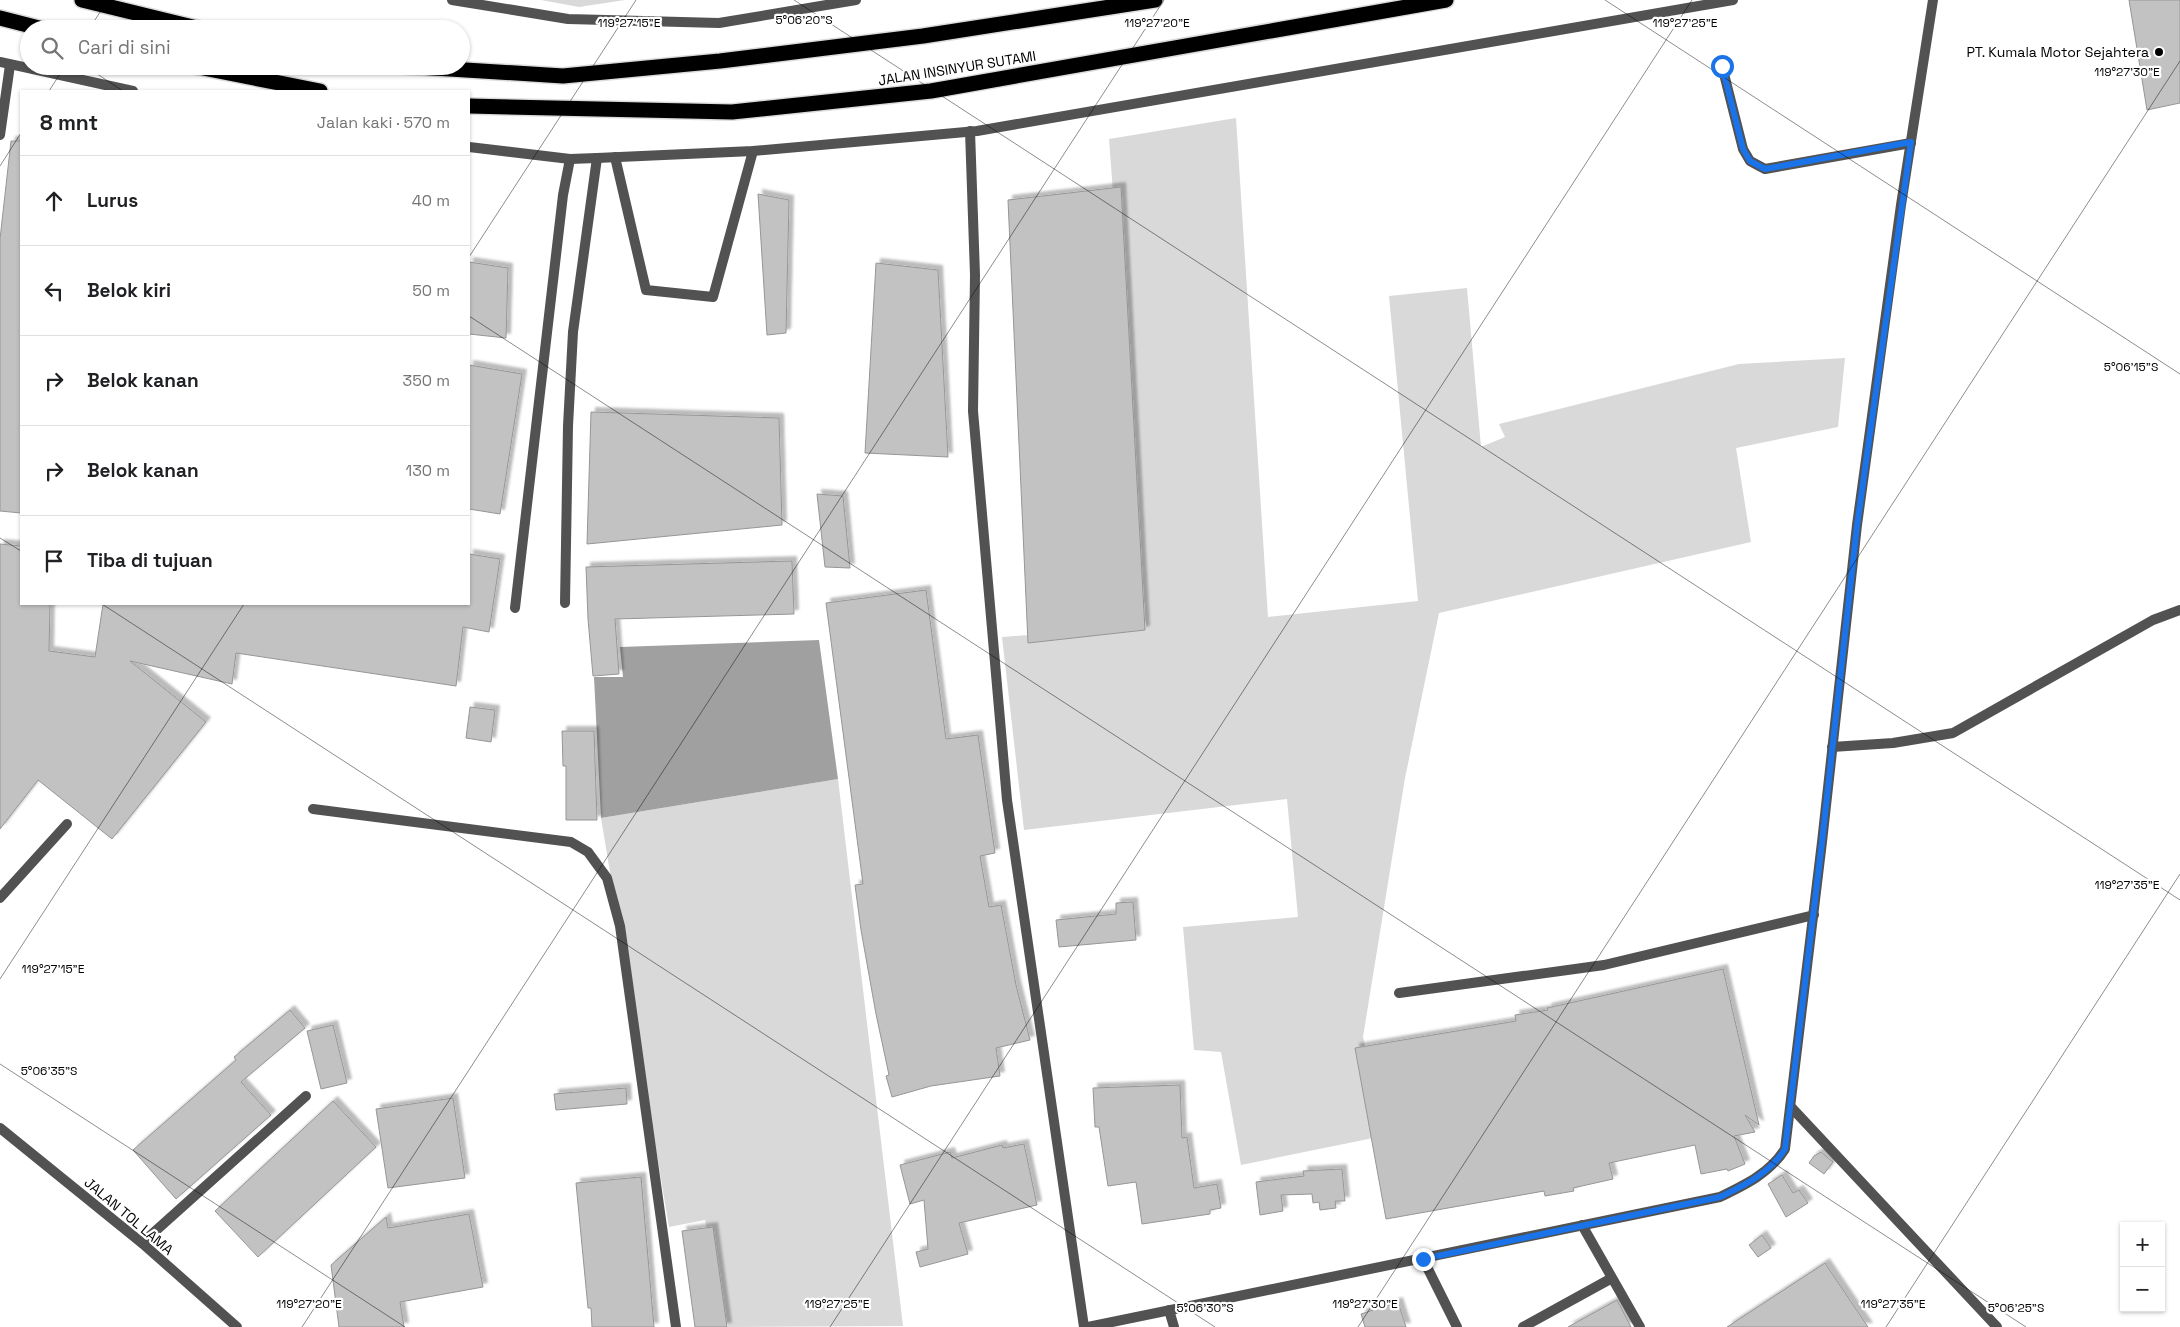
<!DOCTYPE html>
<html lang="id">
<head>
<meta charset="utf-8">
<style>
	body { margin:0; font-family:"Space Grotesk",sans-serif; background:#f6f6f6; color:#202124 }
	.controls { position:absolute; right:15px; bottom:15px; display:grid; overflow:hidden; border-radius:0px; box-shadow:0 1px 4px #0004 }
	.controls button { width:45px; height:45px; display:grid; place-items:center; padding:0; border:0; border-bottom:1px solid #e0e0e0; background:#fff; color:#202124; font:25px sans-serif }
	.stop { position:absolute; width:15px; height:15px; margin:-11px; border:4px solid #1a73e8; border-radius:50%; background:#fff }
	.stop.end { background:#1a73e8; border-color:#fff; box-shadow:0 1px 5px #0008 }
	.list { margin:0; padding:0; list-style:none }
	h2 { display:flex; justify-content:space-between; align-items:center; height:65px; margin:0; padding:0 20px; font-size:21px }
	h2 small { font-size:16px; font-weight:400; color:#757577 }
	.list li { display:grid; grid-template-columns:32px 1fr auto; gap:15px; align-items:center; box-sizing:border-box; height:90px; padding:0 20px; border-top:1px solid #e0e0e0 }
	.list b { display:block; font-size:19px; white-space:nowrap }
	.list em { font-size:16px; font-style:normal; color:#757577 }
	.icon { flex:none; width:28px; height:28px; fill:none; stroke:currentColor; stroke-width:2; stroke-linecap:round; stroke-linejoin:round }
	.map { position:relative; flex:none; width:2180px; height:1327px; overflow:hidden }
	.search { position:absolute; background:#fff; box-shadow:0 1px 4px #0004; left:20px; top:20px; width:450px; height:55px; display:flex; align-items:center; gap:12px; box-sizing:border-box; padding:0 18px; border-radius:28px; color:#757577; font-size:19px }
	.panel { position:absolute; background:#fff; box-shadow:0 1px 4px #0004; left:20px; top:90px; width:450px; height:515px; border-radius:0px }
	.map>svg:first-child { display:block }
	.green { fill:#d9d9d9 }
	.water { fill:#a0a0a0 }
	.building { fill:#c2c2c2; stroke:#969696; filter:url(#shadow) }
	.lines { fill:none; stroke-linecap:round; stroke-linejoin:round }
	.motorway-casing { stroke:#dbdbdb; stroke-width:18 }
	.service { stroke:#525252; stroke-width:10 }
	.minor { stroke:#525252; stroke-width:10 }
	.tertiary { stroke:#525252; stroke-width:10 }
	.motorway { stroke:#000; stroke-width:15 }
	.route { stroke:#1a73e8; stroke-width:6 }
	.ticks { fill:none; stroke:#000; stroke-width:1; stroke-opacity:0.45 }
	.poi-dot { fill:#000; stroke:#fff; stroke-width:2 }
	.labels { text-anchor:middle; stroke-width:4.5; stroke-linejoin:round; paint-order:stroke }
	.poi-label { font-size:14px; fill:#000; stroke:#fff; text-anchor:end }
	.street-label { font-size:14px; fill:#000; stroke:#fff }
	.ticks-label { font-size:12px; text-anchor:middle; fill:#000; stroke:#fff; stroke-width:4.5; stroke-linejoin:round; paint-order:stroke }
</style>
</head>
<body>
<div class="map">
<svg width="2180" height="1327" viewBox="0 0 2180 1327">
	<defs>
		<filter id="shadow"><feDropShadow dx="4.5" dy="-4.5" stdDeviation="1" flood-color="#0004"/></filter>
	</defs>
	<rect width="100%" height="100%" fill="#fff"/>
	<path class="green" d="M541,0h84l-46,7z
		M1236,118l32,499 150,-16 -29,-305 78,-8 14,159 24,-10 -6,-13 240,-60 106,-6 -7,69 -102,21 15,94 -312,71 -34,165 -42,259 25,98 -147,30 -20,-113 -27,-2 -11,-123 115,-10 -11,-118 -263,31 -22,-193 144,-11 -37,-487z
		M838,779l65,547 -175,1 -23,-107 -36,7 -68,-409z"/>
	<path class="water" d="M819,640l19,139 -237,39 -7,-141h29l-3,-30z"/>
	<path class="building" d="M2129,0h51v103l-33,7z
		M11,141h10v372l-21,-2v-272z
		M1121,187l24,443 -117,13 -20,-443z
		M758,194l31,6 -3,133 -19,2z
		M469,262l39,6 -2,70 -37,-4z
		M876,263l62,7 10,187 -83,-4z
		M469,365l53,9 -22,140 -31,-5z
		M591,412l188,6 3,107 -195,19z
		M817,494l26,2 7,72 -25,-1z
		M0,544l21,2v58h29l-1,47 46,6 8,-53h366v-50l31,5 -11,73 -26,-5 -7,59 -220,-33 -4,31 -102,-23 76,61 -94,117 -74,-59 -38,49z
		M792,561l2,53 -179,5 4,55 -26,2 -5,-57 -2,-52z
		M926,590l20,149 32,-4 17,118 -15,3 9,51 12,-2 15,80 14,55 -34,8 4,28 -69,10 -39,11 -6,-21 3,-1 -13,-61 -15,-84 -6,-45 8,-1 -37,-281z
		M470,707l25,3 -4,32 -25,-4z
		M562,731h32l3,89h-31v-54h-3z
		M1133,902l3,38 -77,7 -3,-27 60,-6v-11z
		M1723,969l36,156 -14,-10 10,17 -21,4 11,28 -17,7 -1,-2 -26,5 -6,-29 -86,18 4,16 -40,9 1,3 -29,5 -1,-5 -158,28 -31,-171 161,-27 -1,-6 33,-5 -1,-2z
		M290,1010l15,18 -64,54 30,33 -95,84 -43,-49 103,-90 -2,-3z
		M333,1025l14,58 -26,6 -14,-58z
		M1180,1085l2,53 5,-1 7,51 23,-4 4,24 -11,2v4l-68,10 -6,-42 -28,4 -9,-59h-4l-2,-39z
		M626,1088l1,16 -71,6 -2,-16z
		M453,1098l12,80 -77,10 -12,-79z
		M333,1101l43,46 -118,110 -43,-46z
		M1024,1144l13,61 -78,18 9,31 -48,13 -4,-15 12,-3 -4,-49 -14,4 -10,-39 50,-13 2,6 50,-13 1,3z
		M1821,1152l12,10 -9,12 -15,-11 5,-7z
		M1342,1169l3,32h-10l1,7 -16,2 -1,-8 -6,1 -1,-9 -31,1 2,16 -23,4 -4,-33 48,-6 -1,-5z
		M1782,1175l11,18 6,-3 9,13 -22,14 -18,-33z
		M641,1177l13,150h-62l-1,-19h-3l-12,-125z
		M469,1214l14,73 -83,15 4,25h-65l-8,-62 55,-48 2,11z
		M713,1227l14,100h-32l-13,-96z
		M1762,1235l9,13 -13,9 -9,-12z
		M1825,1263l43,64h-141z
		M1617,1300l14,27h-63z
		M1398,1302l8,25h-41l-4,-13z"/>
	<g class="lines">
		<defs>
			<path id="motorway" d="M82,0l119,29
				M0,18l43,11
				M193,66l127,25
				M401,66l162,10 157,-15 203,-25 232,-36
				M469,106l263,6 199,-21 515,-91"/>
		</defs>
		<use href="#motorway" class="motorway-casing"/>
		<path class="service" d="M1722,66l21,83 7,12 15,8 146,-26
			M970,131l5,144 -2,136 34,389 77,527
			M0,135l10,-70
			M615,157l31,133 67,7 40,-146
			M565,603l3,-177 5,-94 24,-174
			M515,608l48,-413 7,-36
			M1832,747l61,-4 60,-10 200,-113 27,-10
			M313,809l258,33 17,10 19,26 13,48 56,401
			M0,898l67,-74
			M1399,993l205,-28 210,-50
			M1791,1107l206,220
			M1582,1225l58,102
			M142,1243l164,-147
			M1423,1259l34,68
			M1169,1310l5,17
			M1523,1327l89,-49"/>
		<path class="minor" d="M0,1128l142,115 95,84
			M1088,1327l632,-130c25,-12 50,-24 65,-48l37,-307 35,-317 44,-320 32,-205"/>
		<path class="tertiary" d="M452,0l116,19 151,4 137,-23
			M0,62l133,29
			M469,147l101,12 27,-1 156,-7 224,-20 756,-131"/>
		<use href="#motorway" class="motorway"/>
	</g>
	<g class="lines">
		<path class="route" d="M1423,1259l297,-62c25,-12 50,-24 65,-48l37,-307 35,-316 54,-384 -146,27 -15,-8 -7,-12 -21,-83"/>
	</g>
	<path class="ticks" d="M794,0l1386,900M1605,0l575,374M0,11l29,19M89,29l19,-29M85,66l38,25M49,91l16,-25M0,166l21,-33M469,257l167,-257M469,316l1557,1011M0,538l21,13M102,604l1113,723M0,979l244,-375M0,1064l405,263M302,1327l862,-1327M830,1327l862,-1327M1358,1327l822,-1266M1886,1327l294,-453"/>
	<circle class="poi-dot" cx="2159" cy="52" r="5"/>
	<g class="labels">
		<g class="poi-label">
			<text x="2149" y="57">PT. Kumala Motor Sejahtera</text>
		</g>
		<g class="street-label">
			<text transform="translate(957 68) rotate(-9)" y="5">JALAN INSINYUR SUTAMI</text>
			<text transform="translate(129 1216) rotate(40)" y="5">JALAN TOL LAMA</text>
		</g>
	</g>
	<g class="ticks-label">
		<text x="804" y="24">5°06'20"S</text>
		<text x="629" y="27">119°27'15"E</text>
		<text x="1157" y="27">119°27'20"E</text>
		<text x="1685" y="27">119°27'25"E</text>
		<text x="2127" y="76">119°27'30"E</text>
		<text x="2131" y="371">5°06'15"S</text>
		<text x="2127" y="889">119°27'35"E</text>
		<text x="53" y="973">119°27'15"E</text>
		<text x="49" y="1075">5°06'35"S</text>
		<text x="309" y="1308">119°27'20"E</text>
		<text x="837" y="1308">119°27'25"E</text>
		<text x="1365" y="1308">119°27'30"E</text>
		<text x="1893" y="1308">119°27'35"E</text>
		<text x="1205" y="1312">5°06'30"S</text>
		<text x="2016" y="1312">5°06'25"S</text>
	</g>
</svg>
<div class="controls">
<button>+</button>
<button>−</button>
</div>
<div class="stop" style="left:1722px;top:66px"></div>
<div class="stop end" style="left:1423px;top:1259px"></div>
<div class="search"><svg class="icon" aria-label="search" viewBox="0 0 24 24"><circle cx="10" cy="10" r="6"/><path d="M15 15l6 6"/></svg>Cari di sini</div>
<section class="panel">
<h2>8 mnt<small>Jalan kaki · 570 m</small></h2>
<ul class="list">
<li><svg class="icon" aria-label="ahead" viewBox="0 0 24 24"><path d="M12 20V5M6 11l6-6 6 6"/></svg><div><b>Lurus</b></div><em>40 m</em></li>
<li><svg class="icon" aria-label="left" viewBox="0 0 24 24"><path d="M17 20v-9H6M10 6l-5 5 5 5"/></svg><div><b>Belok kiri</b></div><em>50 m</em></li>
<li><svg class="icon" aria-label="right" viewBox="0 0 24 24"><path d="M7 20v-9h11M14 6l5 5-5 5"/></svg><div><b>Belok kanan</b></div><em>350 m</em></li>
<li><svg class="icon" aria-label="right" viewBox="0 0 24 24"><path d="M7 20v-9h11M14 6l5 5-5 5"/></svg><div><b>Belok kanan</b></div><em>130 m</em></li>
<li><svg class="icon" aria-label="arrive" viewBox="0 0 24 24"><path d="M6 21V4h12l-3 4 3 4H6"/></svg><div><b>Tiba di tujuan</b></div></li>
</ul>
</section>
</div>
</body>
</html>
